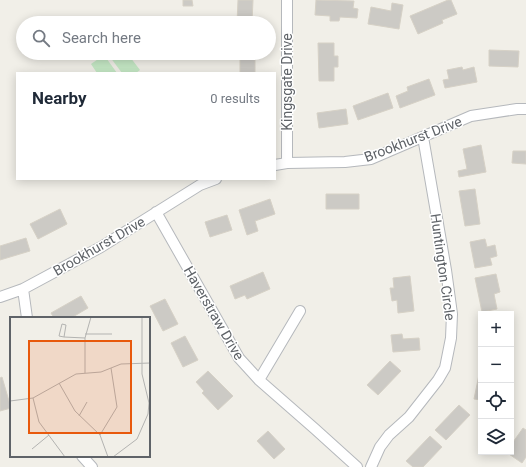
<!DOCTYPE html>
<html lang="en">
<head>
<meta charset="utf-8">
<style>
	body { margin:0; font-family:Roboto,sans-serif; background:#f2f2f3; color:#1f2937 }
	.controls { position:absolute; right:12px; bottom:12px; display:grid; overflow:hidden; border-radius:0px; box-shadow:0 2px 10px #0003 }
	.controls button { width:36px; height:36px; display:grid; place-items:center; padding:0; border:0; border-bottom:1px solid #e0e1e3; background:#fff; color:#1f2937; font:20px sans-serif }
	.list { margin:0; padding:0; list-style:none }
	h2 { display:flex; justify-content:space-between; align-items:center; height:52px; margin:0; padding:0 16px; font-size:17px }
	h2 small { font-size:13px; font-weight:400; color:#747a83 }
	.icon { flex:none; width:22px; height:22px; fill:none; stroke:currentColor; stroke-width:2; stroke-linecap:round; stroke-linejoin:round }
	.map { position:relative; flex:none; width:526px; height:467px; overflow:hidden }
	.search { position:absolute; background:#fff; box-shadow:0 2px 10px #0003; left:16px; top:16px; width:260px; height:44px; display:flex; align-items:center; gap:10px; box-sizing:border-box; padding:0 14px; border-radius:22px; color:#747a83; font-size:15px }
	.panel { position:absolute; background:#fff; box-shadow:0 2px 10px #0003; left:16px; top:72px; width:260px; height:108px; border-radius:0px }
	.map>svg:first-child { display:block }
	.green { fill:#c5e8c5 }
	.building { fill:#cccac5; stroke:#d6d1c6 }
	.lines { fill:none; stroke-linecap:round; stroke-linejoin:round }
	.street-casing { stroke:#b5b8bc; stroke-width:12 }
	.street { stroke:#fff; stroke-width:10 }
	.labels { text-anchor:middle; stroke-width:3; stroke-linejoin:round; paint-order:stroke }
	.street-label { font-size:14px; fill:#5f6368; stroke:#fff }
	.inset-road { fill:none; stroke:#b3b3b1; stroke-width:1 }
	.view { fill:#e8590c; fill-opacity:0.15; stroke:#e8590c; stroke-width:2 }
	.inset-edge { fill:none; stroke:#5f6368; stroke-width:2 }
</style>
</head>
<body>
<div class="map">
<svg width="526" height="467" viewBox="0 0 526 467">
	<rect width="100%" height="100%" fill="#f1efe8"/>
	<path class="green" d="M107,53h20l13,17 -4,3h-14z
		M104,55l13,18h-20l-6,-9z"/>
	<path class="building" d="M183,0h9l1,6h-10z
		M238,0h15l-1,23h-15z
		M316,0l38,1 -1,7 5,1 -1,9 -17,-1 -1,4h-9v-5l-15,-1z
		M448,0h3l6,14 -15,6 1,3 -25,11 -8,-18z
		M392,3l11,2 -4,24 -31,-5 3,-17 20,4z
		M318,43h16v13h4v11h-4v14h-15z
		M489,50l30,1 -1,16 -29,-1z
		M240,53h15v20h-15z
		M462,67l1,3 11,-3 3,15 -32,6 -2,-8 6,-1 -2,-9z
		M429,79l6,16 -35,13 -4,-12 12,-5 -1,-4z
		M388,93l5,15 -35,12 -5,-14z
		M346,109l2,15 -29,4 -2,-15z
		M481,145l5,27 -27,5 -1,-6 9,-2 -4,-20z
		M513,151h13v13l-14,-1z
		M475,189l5,35 -15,2 -6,-35z
		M326,194h33v15h-33z
		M270,199l5,15 -20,7 3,10 -11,4 -8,-25z
		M60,209l7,15 -29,15 -8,-15z
		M227,215l5,15 -22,7 -5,-15z
		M26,238l4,13 -30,9v-14z
		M485,239l2,8 8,-2 2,11 -7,2 2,7 -17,3 -5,-26z
		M263,272l7,17 -23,10 -2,-4 -10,4 -5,-13z
		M496,274l4,18 -6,2 3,15 -15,3 -7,-34z
		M410,276l4,35 -16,2 -1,-13 -5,1 -2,-13h4l-1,-10z
		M81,296l7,12 -17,10h-17l-3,-5z
		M165,299l13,25 -15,7 -13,-25z
		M402,334l1,5 16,-1 1,12 -27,2 -2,-17z
		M185,336l13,24 -15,7 -12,-24z
		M390,361l11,10 -23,24 -11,-10z
		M481,365v35l-7,-1z
		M208,371l25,25 -15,14 -16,-17 2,-2 -8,-9z
		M2,377l9,31 -11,3v-33z
		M459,405l11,10 -24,25 -11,-10z
		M523,428l3,2v27l-4,6 -16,-11h5v-7z
		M268,431l17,18 -11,10 -17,-18z
		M430,436l12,11 -19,20h-10l-7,-6z"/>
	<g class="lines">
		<defs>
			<path id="street" d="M287,0v163
				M275,165l12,-2 58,-1 26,-3 100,-43 46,-7h9
				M156,212l83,146 20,22 56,49 42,38
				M23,289l4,29
				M0,297l23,-8 78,-42 99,-62 16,-6
				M259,380l41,-69
				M82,456l10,11
				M371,467l9,-20 9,-12 20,-18 29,-37 7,-12 6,-30 1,-24 -6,-44 -23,-133"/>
		</defs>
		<use href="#street" class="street-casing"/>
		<use href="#street" class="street"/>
	</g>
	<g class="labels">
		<g class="street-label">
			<text transform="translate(287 82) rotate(-90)" y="5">Kingsgate Drive</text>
			<text transform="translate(413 139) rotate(-21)" y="5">Brookhurst Drive</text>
			<text transform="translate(99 246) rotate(-30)" y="5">Brookhurst Drive</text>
			<text transform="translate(443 267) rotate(82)" y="5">Huntington Circle</text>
			<text transform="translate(214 313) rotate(60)" y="5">Haverstraw Drive</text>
		</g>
	</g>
	<g transform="translate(10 317)">
		<rect width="140" height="140" fill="#f1efe8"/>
		<path class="inset-road" d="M75,17h27M54,20l2,-12 -4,-1 -3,12 5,1 21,1M0,44v40M75,56v-35l6,-21M49,66l16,28 25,24M23,81l6,24 26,35M0,84l23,-3 43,-24 25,-2 20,-8 29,-1M69,99l8,-14M22,132l17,-14M98,140l-8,-22 17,-28 -6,-39M103,140l24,-18 11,-25 1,-11 -7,-29v-57"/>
		<path class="view" d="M19,24h102v92h-102z"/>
		<rect width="140" height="140" class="inset-edge"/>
	</g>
</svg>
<div class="controls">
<button>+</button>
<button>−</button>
<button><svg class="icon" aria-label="locate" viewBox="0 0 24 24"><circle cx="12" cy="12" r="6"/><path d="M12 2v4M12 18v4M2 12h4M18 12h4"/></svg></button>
<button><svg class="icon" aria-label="layers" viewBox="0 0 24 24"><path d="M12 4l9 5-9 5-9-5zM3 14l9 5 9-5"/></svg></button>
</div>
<div class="search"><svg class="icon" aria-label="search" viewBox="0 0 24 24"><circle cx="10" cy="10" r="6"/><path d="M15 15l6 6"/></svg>Search here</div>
<section class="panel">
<h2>Nearby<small>0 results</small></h2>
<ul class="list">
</ul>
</section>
</div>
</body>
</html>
